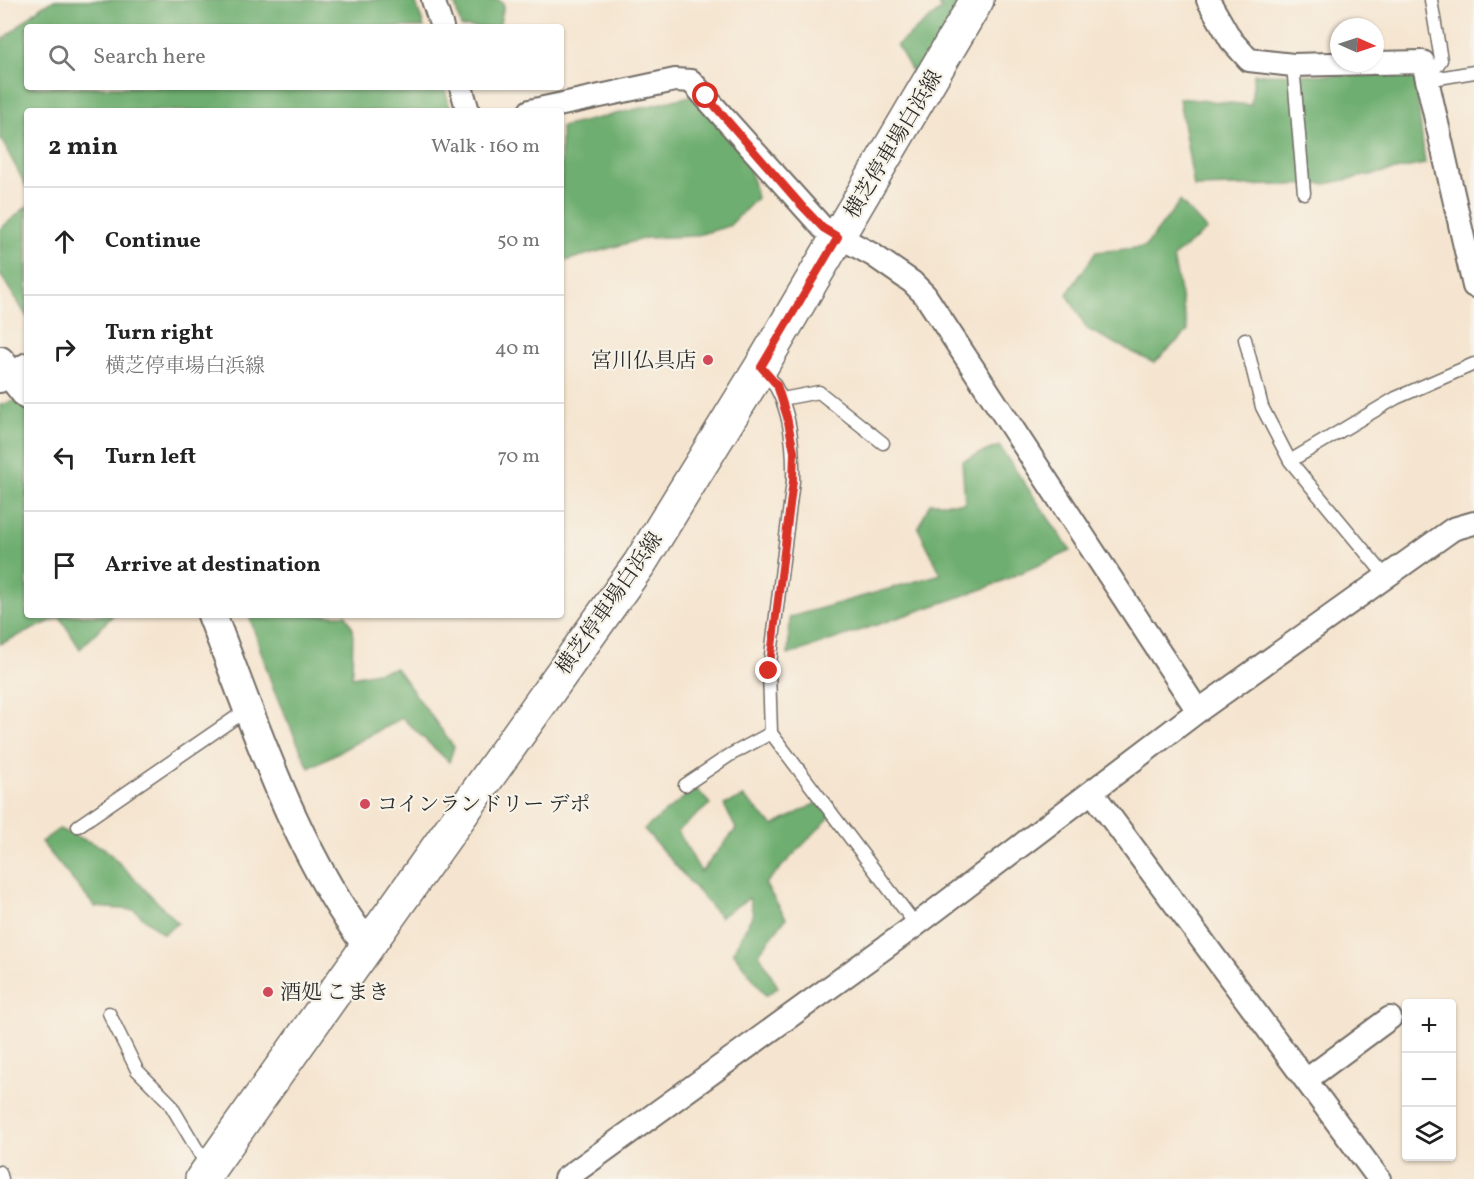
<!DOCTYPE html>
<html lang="en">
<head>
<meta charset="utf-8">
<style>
	body { margin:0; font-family:Vollkorn,"Noto Serif JP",serif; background:#f2f2f2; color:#222 }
	.controls { position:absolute; right:18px; bottom:18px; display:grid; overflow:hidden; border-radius:6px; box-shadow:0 2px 4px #0004 }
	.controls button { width:54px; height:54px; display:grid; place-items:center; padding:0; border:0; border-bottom:2px solid #e0e0e0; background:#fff; color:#222; font:30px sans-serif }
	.compass { position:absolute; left:1330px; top:18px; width:54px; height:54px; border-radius:50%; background:#fff; box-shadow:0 2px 4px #0004; rotate:93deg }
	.stop { position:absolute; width:18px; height:18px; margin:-14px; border:4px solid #d93025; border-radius:50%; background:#fff }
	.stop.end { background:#d93025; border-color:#fff; box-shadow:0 2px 6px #0008 }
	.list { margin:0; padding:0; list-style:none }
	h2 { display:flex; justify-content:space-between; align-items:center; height:78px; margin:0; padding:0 24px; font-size:26px }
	h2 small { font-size:20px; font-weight:400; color:#767676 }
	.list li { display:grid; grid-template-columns:39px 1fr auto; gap:18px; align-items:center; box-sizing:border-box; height:108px; padding:0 24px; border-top:2px solid #e0e0e0 }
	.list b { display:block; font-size:22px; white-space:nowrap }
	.list p { margin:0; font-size:20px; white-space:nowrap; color:#767676 }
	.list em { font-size:20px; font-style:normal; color:#767676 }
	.icon { flex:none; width:33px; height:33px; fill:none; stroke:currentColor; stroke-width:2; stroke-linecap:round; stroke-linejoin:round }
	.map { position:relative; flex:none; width:1474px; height:1179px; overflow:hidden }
	.search { position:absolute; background:#fff; box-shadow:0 2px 4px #0004; left:24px; top:24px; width:540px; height:66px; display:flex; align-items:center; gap:15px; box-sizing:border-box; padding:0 21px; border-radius:6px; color:#767676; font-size:22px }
	.panel { position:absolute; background:#fff; box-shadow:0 2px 4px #0004; left:24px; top:108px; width:540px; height:510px; border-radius:6px }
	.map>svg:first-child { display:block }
	.forest { fill:#6eae6f; stroke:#4c6c4d; stroke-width:1.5 }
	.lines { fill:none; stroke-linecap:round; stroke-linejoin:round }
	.service-casing { stroke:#726c65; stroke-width:15 }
	.minor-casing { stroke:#726c65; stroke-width:26 }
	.tertiary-casing { stroke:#726c65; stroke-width:32 }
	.secondary-casing { stroke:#726c65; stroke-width:36 }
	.service { stroke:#fff; stroke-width:12 }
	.minor { stroke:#fff; stroke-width:22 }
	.tertiary { stroke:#fff; stroke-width:28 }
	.secondary { stroke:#fff; stroke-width:33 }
	.route { stroke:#d93025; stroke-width:8 }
	.poi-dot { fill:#d1495b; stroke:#f7f3e8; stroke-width:2 }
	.labels { text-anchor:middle; stroke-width:4.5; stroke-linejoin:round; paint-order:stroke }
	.street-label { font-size:21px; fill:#2b2b2b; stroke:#f7f3e8 }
	.poi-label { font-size:21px; fill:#2b2b2b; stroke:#f7f3e8; text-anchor:start }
</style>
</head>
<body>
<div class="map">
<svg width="1474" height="1179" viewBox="0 0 1474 1179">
	<rect width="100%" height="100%" fill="#f7f3e8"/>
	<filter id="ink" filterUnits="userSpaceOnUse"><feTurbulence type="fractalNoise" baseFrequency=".0167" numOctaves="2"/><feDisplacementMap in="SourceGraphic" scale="12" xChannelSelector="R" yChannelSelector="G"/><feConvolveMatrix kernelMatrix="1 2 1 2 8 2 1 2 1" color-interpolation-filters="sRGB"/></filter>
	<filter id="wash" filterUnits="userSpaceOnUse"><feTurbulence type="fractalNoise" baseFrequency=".008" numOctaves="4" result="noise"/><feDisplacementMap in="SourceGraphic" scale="24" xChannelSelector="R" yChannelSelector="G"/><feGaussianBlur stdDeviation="1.35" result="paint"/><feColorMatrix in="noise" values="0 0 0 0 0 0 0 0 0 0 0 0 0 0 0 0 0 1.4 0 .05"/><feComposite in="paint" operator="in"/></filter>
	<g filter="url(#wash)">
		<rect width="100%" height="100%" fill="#f5e5d0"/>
		<path class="forest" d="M55,0h360l9,27h-397v60h417l7,24h-424v77l-27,-51v-95l42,-36z
			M454,0h45l5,5 -5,22h-38z
			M936,0h32l-51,80 -20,-35 45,-36z
			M1254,74l161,2 10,88 -99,20 -132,3 -15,-89 72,7z
			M694,95l54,65 9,38 -28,28 -35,10 -48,2 -85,24v-135z
			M1180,201l27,29 -34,27 15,74 -34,32 -67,-34 -20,-35 29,-42 49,-5z
			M27,206v111l-27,-43v-45z
			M27,397v218h86l-33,34 -20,-32 -60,27v-239z
			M999,446l72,105 -85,37 -198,67 2,-38 151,-43 -23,-46 12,-25h35l-3,-42z
			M249,615h97l7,14 -1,48 44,-9 58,79 -5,15 -47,-44 -93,50 -35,-77z
			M696,788l14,16 -32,27 23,41 35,-43 -12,-24 20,-8 29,29 47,-25 11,15 -66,68 21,34 -27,35 19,34 -12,9 -33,-44 20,-38 -4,-16 -29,19 -76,-88z
			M59,829l45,19 74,75 -15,11 -29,-24 -39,-3 -54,-65z"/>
	</g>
	<g filter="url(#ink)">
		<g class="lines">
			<defs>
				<path id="service" d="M1293,65l11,128
					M1427,80l14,-20 -10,-60
					M1427,80l47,-8
					M1245,339l17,68 28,54 97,117
					M763,369c27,30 31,74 30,112l-24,190 2,62 145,192
					M782,399l37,-7 64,51
					M1290,461l106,-63 78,-34
					M685,785l45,-30 41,-22
					M78,826l170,-117
					M109,1013l28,57 32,32 38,64
					M0,1172l2,7"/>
				<path id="minor" d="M433,0l9,27
					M1208,0l23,40 18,20 44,5 77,-2
					M1375,63l48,-1 51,224
					M461,87l7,24
					M530,111l145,-31 16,1 132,147 50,27 39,27 13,13 273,416
					M0,381l27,-17
					M1092,792l287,387
					M1306,1080l84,-62
					M565,1179l351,-254 282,-214 255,-182 21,-6"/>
				<path id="tertiary" d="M0,361l27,34
					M212,615c43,110 83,236 155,330"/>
				<path id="secondary" d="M202,1179l438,-616 121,-196 216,-367"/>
			</defs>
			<use href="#service" class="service-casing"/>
			<use href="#minor" class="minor-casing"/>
			<use href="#tertiary" class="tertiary-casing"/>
			<use href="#secondary" class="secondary-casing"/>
			<use href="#service" class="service"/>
			<use href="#minor" class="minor"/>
			<use href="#tertiary" class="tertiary"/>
			<use href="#secondary" class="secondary"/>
		</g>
	</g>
	<g class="lines" filter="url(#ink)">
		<path class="route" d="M706,96l95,109 22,23 15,9 -77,130 16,18 10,32 7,35 -1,29 -24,190"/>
	</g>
	<g class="poi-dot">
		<circle cx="708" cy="360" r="6"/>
		<circle cx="365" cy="804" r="6"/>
		<circle cx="268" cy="992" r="6"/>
	</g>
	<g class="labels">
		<g class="street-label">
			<text transform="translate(893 144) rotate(-59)" y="7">横芝停車場白浜線</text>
			<text transform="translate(609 603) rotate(-55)" y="7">横芝停車場白浜線</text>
		</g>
		<g class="poi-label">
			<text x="696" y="367" text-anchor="end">宮川仏具店</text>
			<text x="377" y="811">コインランドリー デポ</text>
			<text x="280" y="999">酒処 こまき</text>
		</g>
	</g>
</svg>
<div class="controls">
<button>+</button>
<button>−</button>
<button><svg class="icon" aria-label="layers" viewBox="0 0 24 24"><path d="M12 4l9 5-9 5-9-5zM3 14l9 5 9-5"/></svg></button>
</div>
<svg class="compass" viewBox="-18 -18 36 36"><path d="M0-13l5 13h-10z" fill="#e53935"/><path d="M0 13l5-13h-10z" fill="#767676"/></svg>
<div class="stop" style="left:706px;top:96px"></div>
<div class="stop end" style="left:769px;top:671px"></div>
<div class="search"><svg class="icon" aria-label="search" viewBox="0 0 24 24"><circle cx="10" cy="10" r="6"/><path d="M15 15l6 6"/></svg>Search here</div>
<section class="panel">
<h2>2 min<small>Walk · 160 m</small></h2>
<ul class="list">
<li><svg class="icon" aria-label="ahead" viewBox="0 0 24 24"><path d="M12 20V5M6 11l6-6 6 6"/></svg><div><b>Continue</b></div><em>50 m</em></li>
<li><svg class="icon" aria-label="right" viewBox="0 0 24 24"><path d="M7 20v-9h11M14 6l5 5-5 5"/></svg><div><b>Turn right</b><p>横芝停車場白浜線</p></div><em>40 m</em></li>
<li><svg class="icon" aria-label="left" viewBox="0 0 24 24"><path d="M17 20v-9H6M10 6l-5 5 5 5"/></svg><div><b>Turn left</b></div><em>70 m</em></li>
<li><svg class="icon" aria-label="arrive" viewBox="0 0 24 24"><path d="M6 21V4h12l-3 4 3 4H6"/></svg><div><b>Arrive at destination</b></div></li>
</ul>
</section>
</div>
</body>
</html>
